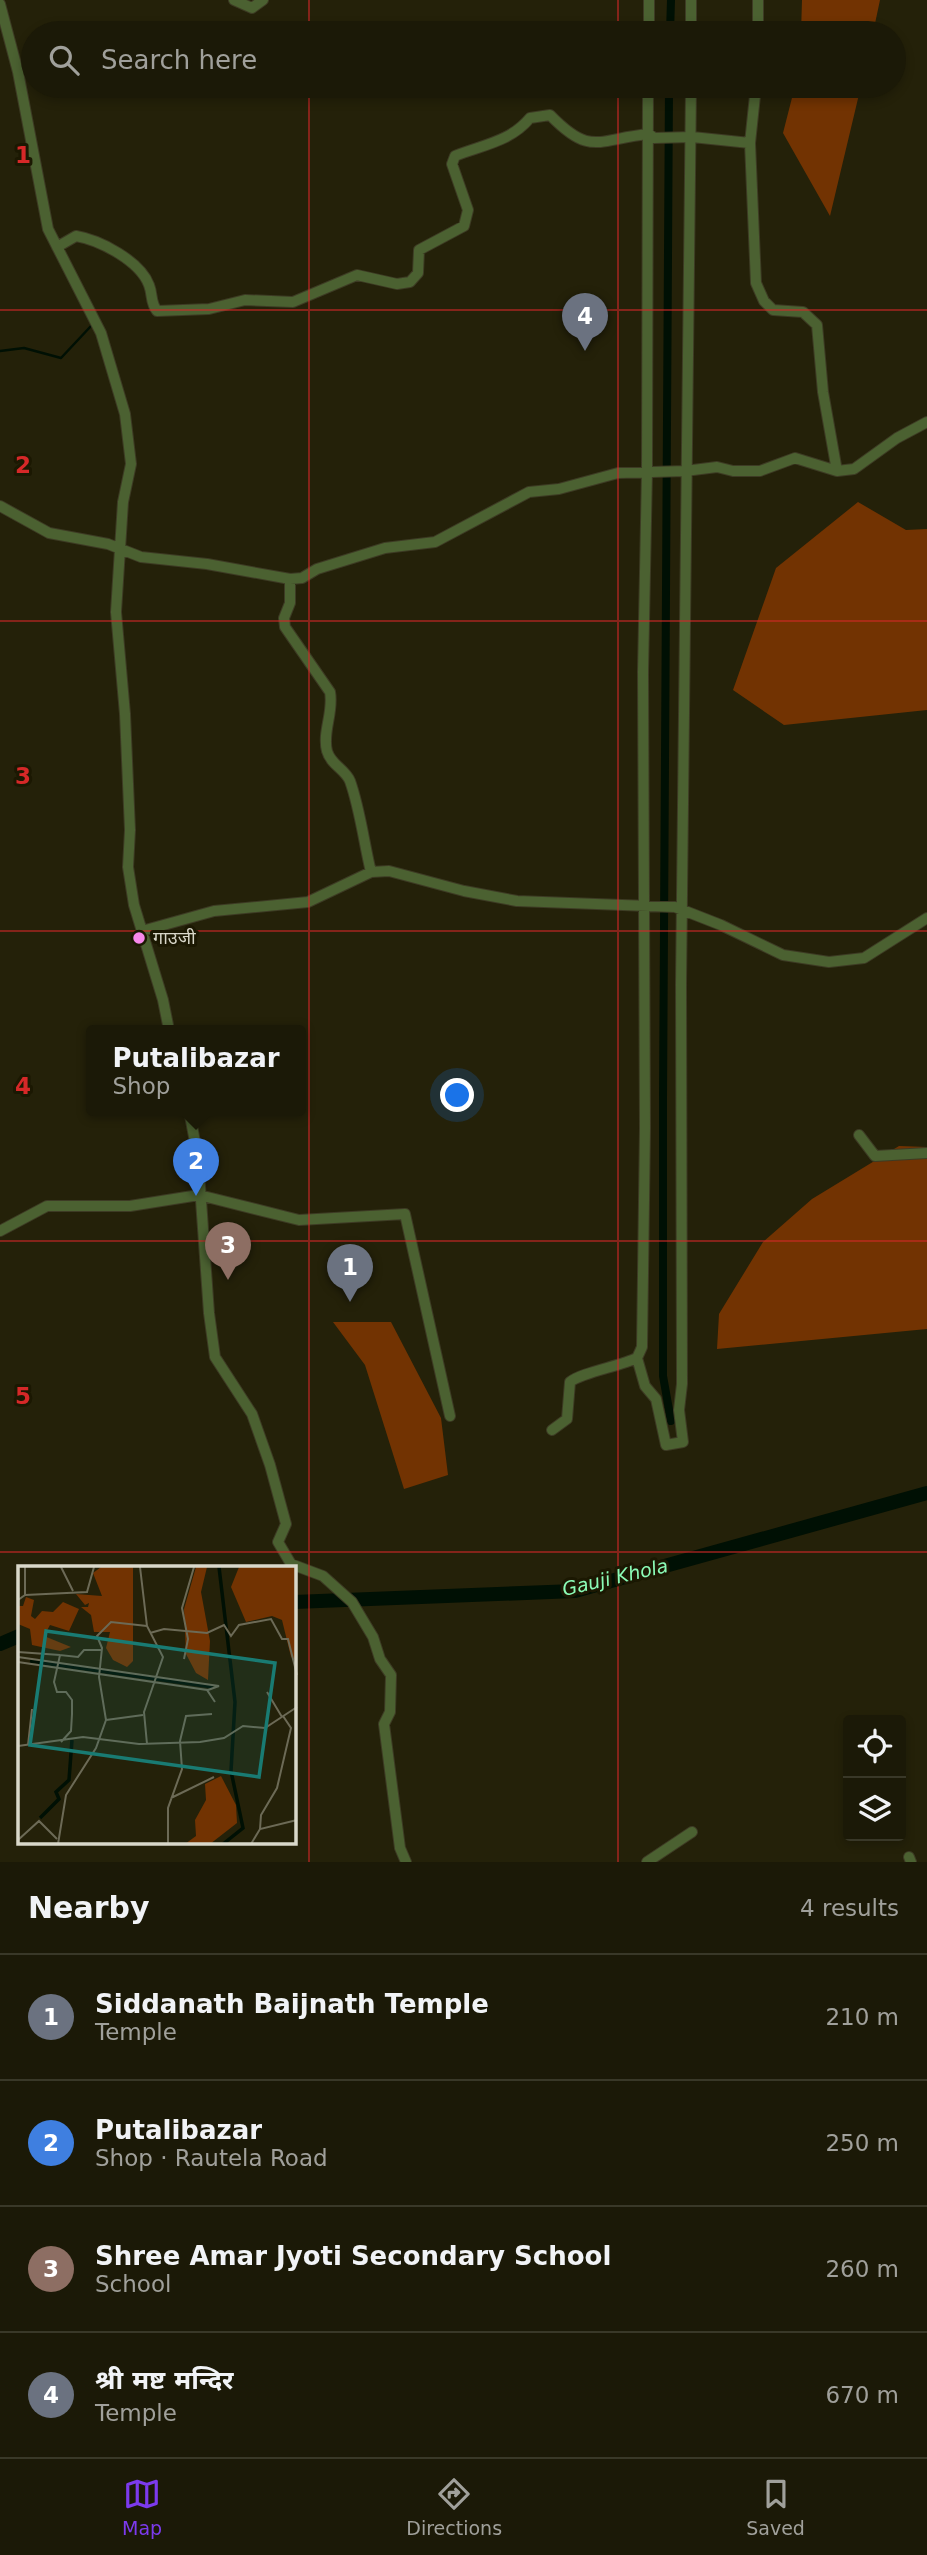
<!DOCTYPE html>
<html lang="en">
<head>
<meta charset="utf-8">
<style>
	body { margin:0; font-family:"DejaVu Sans","Noto Sans Devanagari",sans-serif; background:#282615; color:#f1f3f6 }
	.controls { position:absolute; right:21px; bottom:21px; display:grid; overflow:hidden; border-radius:7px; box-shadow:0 4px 10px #0003 }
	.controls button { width:63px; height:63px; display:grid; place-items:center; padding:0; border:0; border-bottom:2px solid #393828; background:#1b1907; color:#f1f3f6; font:35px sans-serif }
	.you { position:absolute; left:458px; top:1096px; width:24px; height:24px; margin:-18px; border:5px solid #fff; border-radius:50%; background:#1a73e8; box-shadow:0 0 0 10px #1a73e833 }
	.badge { display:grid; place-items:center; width:46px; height:46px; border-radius:50%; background:#7c3aed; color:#fff; font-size:23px; font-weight:700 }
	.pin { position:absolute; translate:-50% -58px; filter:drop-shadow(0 2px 4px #0008) }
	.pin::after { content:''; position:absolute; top:37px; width:24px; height:21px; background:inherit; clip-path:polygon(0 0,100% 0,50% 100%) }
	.popup { position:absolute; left:86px; top:1025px; width:220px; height:91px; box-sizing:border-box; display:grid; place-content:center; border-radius:7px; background:#1b1907; filter:drop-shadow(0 2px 5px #0005); font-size:23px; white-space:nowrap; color:#a0a09b }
	.popup b { font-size:26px; color:#f1f3f6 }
	.popup::after { content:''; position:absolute; left:50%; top:100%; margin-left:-14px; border:14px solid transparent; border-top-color:#1b1907 }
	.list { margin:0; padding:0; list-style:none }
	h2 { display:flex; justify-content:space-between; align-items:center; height:91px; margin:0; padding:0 28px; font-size:30px }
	h2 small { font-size:23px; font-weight:400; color:#a0a09b }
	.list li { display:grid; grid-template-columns:46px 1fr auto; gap:21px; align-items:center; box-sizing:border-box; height:126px; padding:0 28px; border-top:2px solid #393828 }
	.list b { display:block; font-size:26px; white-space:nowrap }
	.list p { margin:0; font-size:23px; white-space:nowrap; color:#a0a09b }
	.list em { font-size:23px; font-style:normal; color:#a0a09b }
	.icon { flex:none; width:38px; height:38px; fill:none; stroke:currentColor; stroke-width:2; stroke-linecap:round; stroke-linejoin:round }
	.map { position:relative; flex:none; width:927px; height:1862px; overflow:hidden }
	.search { position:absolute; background:#1b1907; box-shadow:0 4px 10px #0003; left:21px; right:21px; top:21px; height:77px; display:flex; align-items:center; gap:18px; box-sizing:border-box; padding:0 24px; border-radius:38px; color:#a0a09b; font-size:26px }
	.sheet { height:595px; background:#1b1907 }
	nav { display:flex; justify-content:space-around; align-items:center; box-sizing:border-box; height:98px; border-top:2px solid #393828; background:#1b1907; font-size:19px; color:#a0a09b }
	nav a { display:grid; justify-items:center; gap:4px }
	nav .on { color:#7c3aed }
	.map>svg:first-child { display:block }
	.green { fill:#723302 }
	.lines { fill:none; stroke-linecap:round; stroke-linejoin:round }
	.stream { stroke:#001004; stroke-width:2.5 }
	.canal { stroke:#001004; stroke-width:8 }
	.river { stroke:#001004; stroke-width:14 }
	.minor-casing { stroke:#3d3b24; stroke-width:12 }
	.minor { stroke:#4b6131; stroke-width:10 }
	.grid { fill:none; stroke:#d62828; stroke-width:2; stroke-opacity:0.55 }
	.poi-dot { fill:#f788eb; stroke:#1b1802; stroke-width:2.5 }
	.labels { text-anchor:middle; stroke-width:6; stroke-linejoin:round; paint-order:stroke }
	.poi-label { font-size:18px; fill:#d9d8ca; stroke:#1b1802; text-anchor:start }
	.water-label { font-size:19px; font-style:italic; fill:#8bfcb7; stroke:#1b1802 }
	.inset-river { fill:none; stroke:#001004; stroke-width:3.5 }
	.inset-road { fill:none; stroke:#6c6a56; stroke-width:2 }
	.view { fill:#197b73; fill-opacity:0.15; stroke:#197b73; stroke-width:3.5 }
	.inset-edge { fill:none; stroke:#d9d8ca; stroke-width:3.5 }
	.grid-label { font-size:23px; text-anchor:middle; font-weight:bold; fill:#d62828; stroke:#1b1802; stroke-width:6; stroke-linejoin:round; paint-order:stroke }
</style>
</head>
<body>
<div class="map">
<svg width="927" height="1862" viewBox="0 0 927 1862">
	<rect width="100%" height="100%" fill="#242109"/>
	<path class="green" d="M802,0h78l-7,33h-72z
		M795,86h66l-31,130 -47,-83z
		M858,502l48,28 21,-1v181l-143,15 -51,-35 43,-122z
		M899,1146l28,1v182l-210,20 2,-35 44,-72 49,-43z
		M333,1322h58l50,96 7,57 -44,14 -39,-124z"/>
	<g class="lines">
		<path class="stream" d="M0,351l24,-3 37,10 30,-32"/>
		<path class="canal" d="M670,33l1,-33
			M669,86l-6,1011v279l8,45"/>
		<path class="river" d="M294,1602l281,-11 352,-98
			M0,1644l19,-8"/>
		<defs>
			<path id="minor" d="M234,0l18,8 11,-8
				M758,0v33
				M0,4l18,68 30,157 53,104 24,81 6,50 -8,38 -7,110 9,102 5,116 -2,37 6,38 29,95 6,30
				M649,33v-33
				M691,33v-33
				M750,143l6,-57
				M57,247l19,-11c24,4 64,25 73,49 4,10 1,17 8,26l52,-2 36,-9 48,2 64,-27 40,9 13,-2 8,-9 1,-23 45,-24 4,-16 -16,-46 3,-8c27,-11 55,-14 75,-38l20,-3c41,42 47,24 99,19l5,4 38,-1 58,6 6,140 8,18 9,9 30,2 14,13 6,67 14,79
				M0,506l49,27 59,11 33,13 66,7 83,15 12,-1 15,-9 68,-21 50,-6 94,-50 30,-3 59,-16 67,-2 32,-4 16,4h27l35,-13 42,13 17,-2 43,-31 30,-16
				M290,579v24l-6,15 1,9 45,65c4,20 -8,40 -3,59 4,14 18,18 23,30 10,28 14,62 21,91
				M142,931l72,-20 94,-9 63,-30 18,-1 75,20 53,10 158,6 46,18 62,30 46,7 35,-4 63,-40
				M189,1110l9,48 11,155 6,44 37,57 18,51 16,59 -8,18 13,22 32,12 29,26 21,35 7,22 11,16 -1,37 -6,12 16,124 6,14
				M859,1135l16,21 52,-3
				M0,1231l47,-25h83l69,-11 100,25 106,-6 45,202
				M637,1358l8,28 11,13 10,46 17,-3 -4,-32 3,-26 -1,-400 10,-898
				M552,1430l15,-11 3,-37c10,-9 50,-16 67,-24l5,-11 3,-219 -2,-456 4,-201 1,-385
				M909,1857l2,5
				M647,1862l45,-30"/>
		</defs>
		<use href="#minor" class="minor-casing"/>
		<use href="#minor" class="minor"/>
	</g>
	<path class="grid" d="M309,0v33M618,0v33M309,86v1776M618,86v1776M0,310h927M0,621h927M0,931h927M0,1241h927M0,1552h927"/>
	<circle class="poi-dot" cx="139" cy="938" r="7"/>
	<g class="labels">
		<g class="poi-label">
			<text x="153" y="944">गाउजी</text>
		</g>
		<g class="water-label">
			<text transform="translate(615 1577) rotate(-13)" y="7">Gauji Khola</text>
		</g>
	</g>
	<g transform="translate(18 1566)">
		<rect width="278" height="278" fill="#242109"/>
		<path d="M83,1h32v94l-6,6 -14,-7 -7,-12 4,-16h-16l-3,-17 -10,-8h7l1,-4 -4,2 -9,-11 26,2 -9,-23zM178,1h11l-6,25 9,49 -2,39 -12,-7 -10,-19 -2,-45zM221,1h57v93l-5,-3 -9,-37 -10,-4 -26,6 -15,-35zM8,31l8,3 -3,16 4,3 7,-8 11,1 10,-10 16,7 -10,22 -19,-6 -6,11 27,11 -11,4 -28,-6 -2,-16 -12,-5v-18h5zM203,210l15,29 1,18 -27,21h-25l11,-8 -1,-16 11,-20 -1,-16z" fill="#723302"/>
		<path class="inset-river" d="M201,1l16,135 -4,69 12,57 -20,16M12,95l183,26M22,252l19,-19 -3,-7 13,-12 3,-40"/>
		<path class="inset-road" d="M43,1l12,24M122,1l7,59 16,31 -19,55 3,32M7,29l62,-3 7,-25M0,34l7,-5v-28M132,67l14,-4 43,4 17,-8 7,11 8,-11 32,-6 11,20h6l9,36M0,86l42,3M0,91l201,29 -11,4M166,93l4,-20 -6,-31 12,-41M0,96l189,28 8,12M249,126l15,25M88,154l37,-5M43,176l10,-11 1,-17v-14l-6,-8h-9l-3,-10 6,-27 18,2 6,-7h18M10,179l4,-36M0,180l65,-9 56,7 61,-2 24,-4 19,-12 22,2 32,-21M153,232l43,-21M242,263l1,-14 16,-27 14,-60 -8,-12M0,274l21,-19 18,18M40,278l8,-49 30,-47 10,-28 -7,-43 3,-29 -5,-12 14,-14 36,4M150,278v-36l14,-39 -2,-28 6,-25 26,-2M233,278l9,-15 37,-9"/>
		<path class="view" d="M28,65l229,32 -16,114 -229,-32z"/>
		<rect width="278" height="278" class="inset-edge"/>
	</g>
	<g class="grid-label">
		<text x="23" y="163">1</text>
		<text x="23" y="473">2</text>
		<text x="23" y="784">3</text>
		<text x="23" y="1094">4</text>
		<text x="23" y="1404">5</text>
	</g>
</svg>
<div class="controls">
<button><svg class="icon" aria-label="locate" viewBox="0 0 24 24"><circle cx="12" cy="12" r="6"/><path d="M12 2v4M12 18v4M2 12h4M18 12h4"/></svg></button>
<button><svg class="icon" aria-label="layers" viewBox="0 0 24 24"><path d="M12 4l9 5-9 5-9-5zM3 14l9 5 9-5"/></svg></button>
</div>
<div class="you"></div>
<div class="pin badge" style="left:350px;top:1302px;background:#6b7280">1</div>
<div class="pin badge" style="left:196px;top:1196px;background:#3f7fe0">2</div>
<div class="popup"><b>Putalibazar</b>Shop</div>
<div class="pin badge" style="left:228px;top:1280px;background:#8d6e63">3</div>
<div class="pin badge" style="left:585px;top:351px;background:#6b7280">4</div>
<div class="search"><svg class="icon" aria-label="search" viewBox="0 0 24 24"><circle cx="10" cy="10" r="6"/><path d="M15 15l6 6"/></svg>Search here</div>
</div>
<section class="sheet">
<h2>Nearby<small>4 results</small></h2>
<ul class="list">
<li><span class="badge" style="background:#6b7280">1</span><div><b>Siddanath Baijnath Temple</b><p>Temple</p></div><em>210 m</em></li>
<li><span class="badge" style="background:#3f7fe0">2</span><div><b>Putalibazar</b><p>Shop · Rautela Road</p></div><em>250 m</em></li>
<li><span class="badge" style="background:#8d6e63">3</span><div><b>Shree Amar Jyoti Secondary School</b><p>School</p></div><em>260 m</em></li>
<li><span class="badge" style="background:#6b7280">4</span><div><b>श्री मष्ट मन्दिर</b><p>Temple</p></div><em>670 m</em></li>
</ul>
</section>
<nav>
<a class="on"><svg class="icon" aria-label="map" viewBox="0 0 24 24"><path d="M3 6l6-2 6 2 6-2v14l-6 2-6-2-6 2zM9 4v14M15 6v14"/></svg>Map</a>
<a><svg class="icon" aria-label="directions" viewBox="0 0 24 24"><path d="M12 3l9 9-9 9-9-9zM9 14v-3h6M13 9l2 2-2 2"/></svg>Directions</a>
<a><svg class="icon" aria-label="saved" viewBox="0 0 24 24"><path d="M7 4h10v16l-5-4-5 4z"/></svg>Saved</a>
</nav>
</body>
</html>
